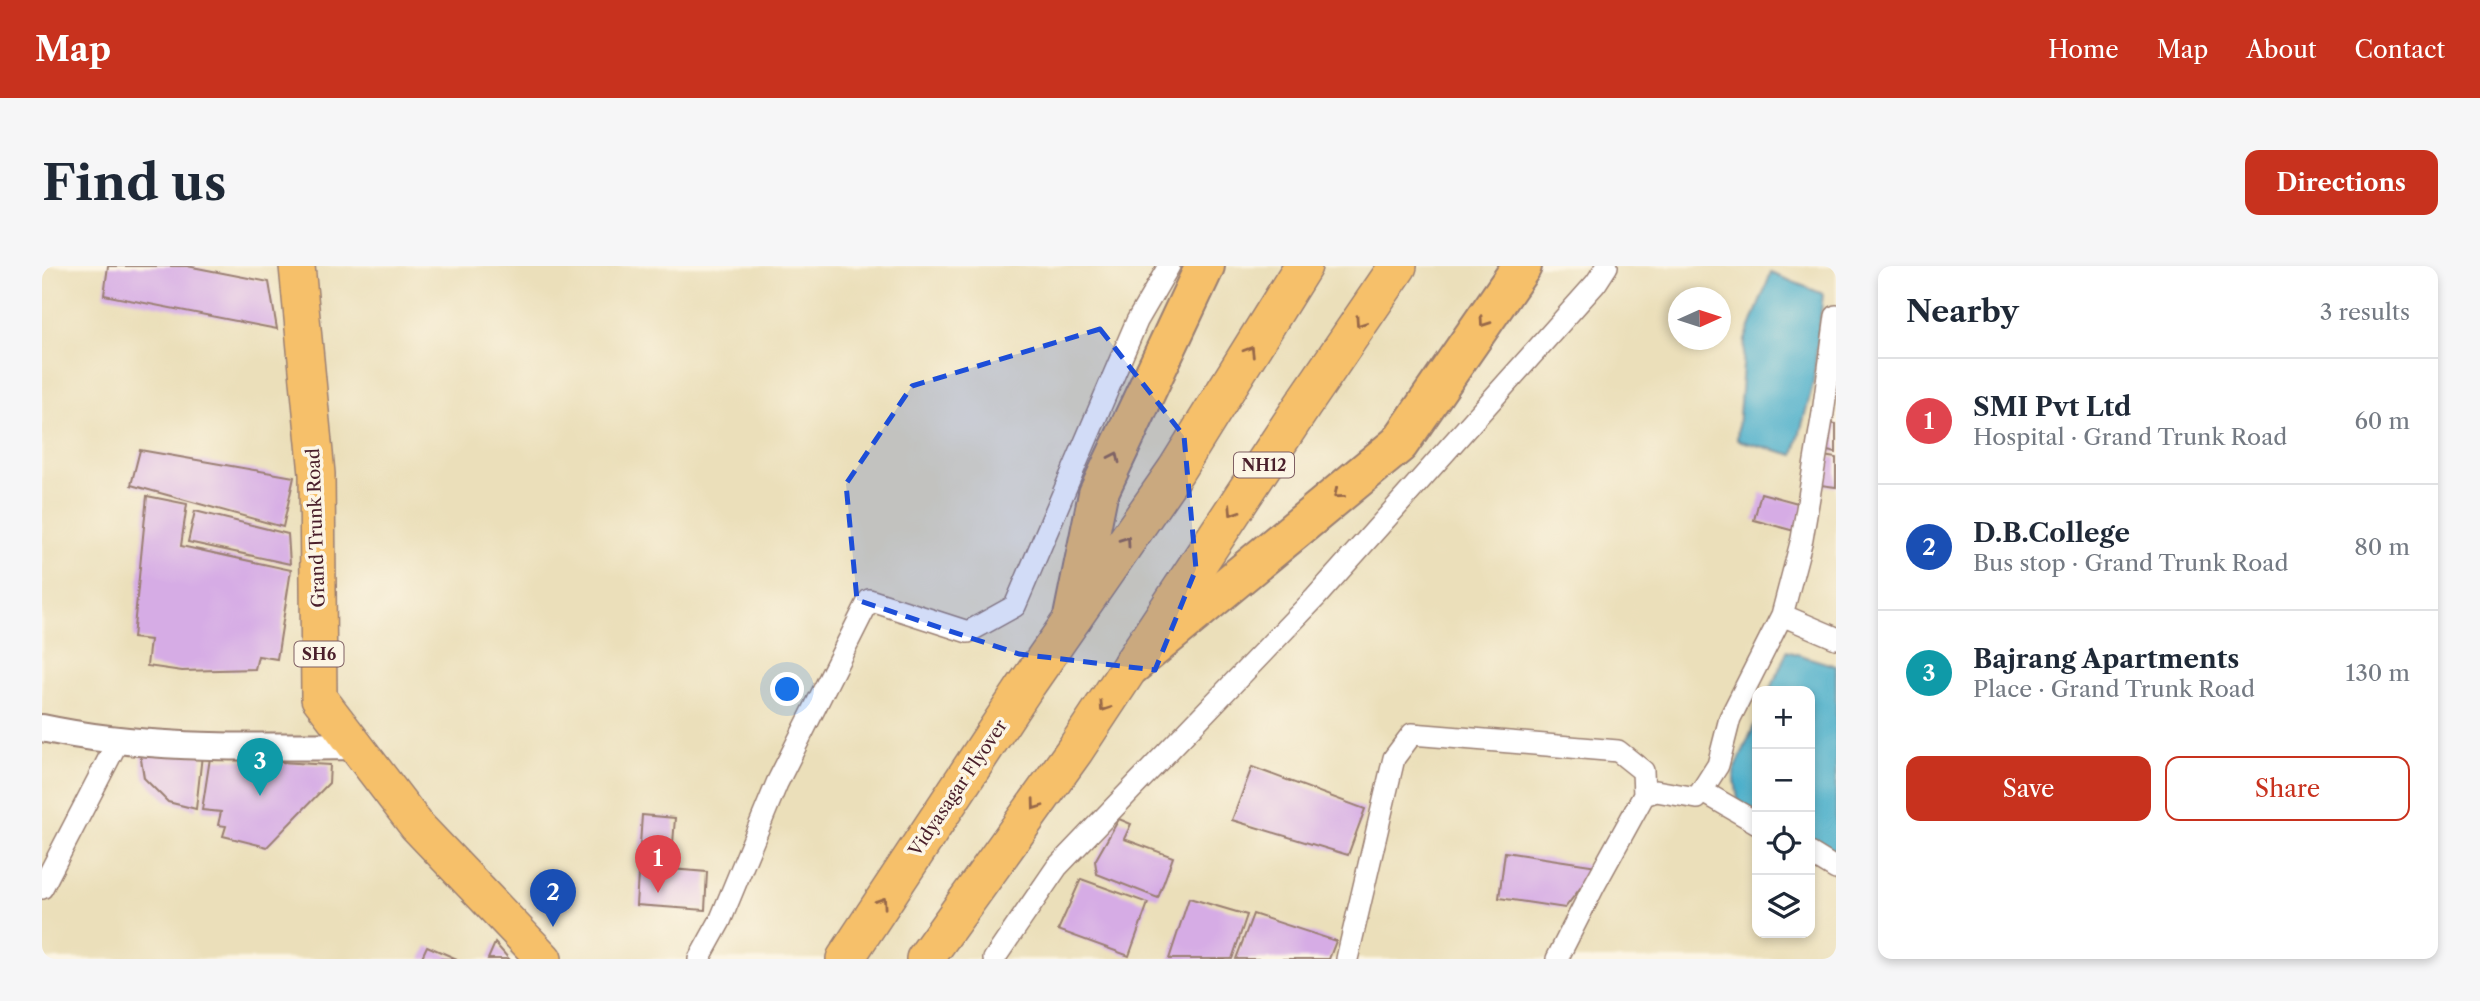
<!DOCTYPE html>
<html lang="en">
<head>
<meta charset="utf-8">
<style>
	body { margin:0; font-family:"Libre Caslon Text",serif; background:#f6f6f7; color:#1f2937 }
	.controls { position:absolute; right:21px; bottom:21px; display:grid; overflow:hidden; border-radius:14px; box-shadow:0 4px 10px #0003 }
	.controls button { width:63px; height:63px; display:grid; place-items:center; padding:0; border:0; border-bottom:2px solid #e0e1e3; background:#fff; color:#1f2937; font:35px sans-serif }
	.compass { position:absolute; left:1626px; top:21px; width:63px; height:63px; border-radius:50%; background:#fff; box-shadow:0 4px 10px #0003; rotate:87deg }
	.you { position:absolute; left:746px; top:424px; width:24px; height:24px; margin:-18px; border:5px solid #fff; border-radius:50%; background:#1a73e8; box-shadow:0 0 0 10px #1a73e833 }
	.badge { display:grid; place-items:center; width:46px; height:46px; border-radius:50%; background:#c8321e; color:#fff; font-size:23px; font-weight:700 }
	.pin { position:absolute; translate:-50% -58px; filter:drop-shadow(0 2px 4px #0008) }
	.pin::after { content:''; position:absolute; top:37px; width:24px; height:21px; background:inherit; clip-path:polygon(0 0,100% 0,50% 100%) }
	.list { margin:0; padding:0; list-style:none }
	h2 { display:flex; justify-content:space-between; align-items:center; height:91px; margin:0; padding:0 28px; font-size:30px }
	h2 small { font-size:23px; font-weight:400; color:#747a83 }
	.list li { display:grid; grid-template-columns:46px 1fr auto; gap:21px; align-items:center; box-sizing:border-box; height:126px; padding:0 28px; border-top:2px solid #e0e1e3 }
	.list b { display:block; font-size:26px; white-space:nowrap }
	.list p { margin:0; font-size:23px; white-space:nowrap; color:#747a83 }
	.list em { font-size:23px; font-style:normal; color:#747a83 }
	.actions { display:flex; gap:14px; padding:21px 28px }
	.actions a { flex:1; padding:16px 0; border:2px solid #c8321e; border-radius:14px; text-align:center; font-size:24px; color:#c8321e }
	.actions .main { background:#c8321e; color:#fff }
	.icon { flex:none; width:38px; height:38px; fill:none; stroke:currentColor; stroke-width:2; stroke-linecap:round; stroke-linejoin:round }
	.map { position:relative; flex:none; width:1794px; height:693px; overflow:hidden; border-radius:14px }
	header { display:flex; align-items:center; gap:42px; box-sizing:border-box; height:98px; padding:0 35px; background:#c8321e; color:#fff }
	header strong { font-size:33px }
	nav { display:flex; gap:38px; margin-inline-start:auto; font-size:24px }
	.intro { display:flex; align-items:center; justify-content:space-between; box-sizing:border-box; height:168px; padding:0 42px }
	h1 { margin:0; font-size:49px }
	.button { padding:18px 32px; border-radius:14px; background:#c8321e; color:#fff; font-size:24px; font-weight:700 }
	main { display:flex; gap:42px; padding:0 42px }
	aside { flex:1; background:#fff; border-radius:14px; box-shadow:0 4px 10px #0003 }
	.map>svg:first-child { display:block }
	.water { fill:#4aaeca; stroke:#4a667a; stroke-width:2 }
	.building { fill:#d6ace5 }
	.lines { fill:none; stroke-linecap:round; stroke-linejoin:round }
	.minor-casing { stroke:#9a7f72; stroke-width:24 }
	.tertiary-casing { stroke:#9a7f72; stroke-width:30 }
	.primary-casing { stroke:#9a7f72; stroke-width:38 }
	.trunk-casing { stroke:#9a7f72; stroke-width:40 }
	.motorway-casing { stroke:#9a7f72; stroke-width:42 }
	.minor { stroke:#fff; stroke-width:21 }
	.tertiary { stroke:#fff; stroke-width:26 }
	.primary { stroke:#f6c06b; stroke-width:35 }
	.trunk { stroke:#f6c06b; stroke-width:37 }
	.motorway { stroke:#f6c06b; stroke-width:38 }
	.oneway { stroke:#976748 }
	.marked { fill:#1d4ed8; fill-opacity:0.2; stroke:#1d4ed8; stroke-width:5; stroke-dasharray:14 9; stroke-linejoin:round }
	.labels { text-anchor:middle; stroke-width:7; stroke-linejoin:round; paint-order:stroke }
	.shield { fill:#fcf5e5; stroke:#7f5f63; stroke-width:2 }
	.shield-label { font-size:16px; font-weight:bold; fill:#4a1f2b }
	.street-label { font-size:18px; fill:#4a1f2b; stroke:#fcf5e5 }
</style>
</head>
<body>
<header>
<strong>Map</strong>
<nav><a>Home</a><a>Map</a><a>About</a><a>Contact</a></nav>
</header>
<div class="intro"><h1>Find us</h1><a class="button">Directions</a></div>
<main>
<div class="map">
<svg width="1794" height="693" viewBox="0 0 1794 693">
	<rect width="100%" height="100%" fill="#fcf5e5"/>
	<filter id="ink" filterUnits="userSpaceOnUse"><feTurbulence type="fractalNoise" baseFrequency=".0143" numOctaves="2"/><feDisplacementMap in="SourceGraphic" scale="14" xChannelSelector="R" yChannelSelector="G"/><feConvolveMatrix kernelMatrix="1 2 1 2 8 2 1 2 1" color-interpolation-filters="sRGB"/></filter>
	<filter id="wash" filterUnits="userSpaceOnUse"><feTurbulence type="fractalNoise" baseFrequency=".00686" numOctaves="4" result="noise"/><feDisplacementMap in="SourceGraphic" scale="28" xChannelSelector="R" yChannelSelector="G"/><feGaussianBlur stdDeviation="1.57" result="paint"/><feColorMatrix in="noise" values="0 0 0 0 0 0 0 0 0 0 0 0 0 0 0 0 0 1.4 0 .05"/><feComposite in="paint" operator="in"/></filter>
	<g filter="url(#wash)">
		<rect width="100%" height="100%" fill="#ebdfba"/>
		<path class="water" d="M1729,7l52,21 -10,90 -19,71 -57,-15 8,-100z
			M1745,385l49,15v194l-26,-16v-153h-40z
			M1715,453v94l-19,-12 -4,-29z"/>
		<g id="blocks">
			<path class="building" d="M66,0h79l82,16 8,47 -173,-34z
				M1785,157l9,1v29l-13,-3z
				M98,184l154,27 -11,50 -152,-42z
				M1781,190l13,2v29l-16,-2z
				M1719,227l44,12 -7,27 -44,-12z
				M105,230l40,8 -6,42 110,24 -14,89 -19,-3 -3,13 -73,2 -35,-5 3,-26 -17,-2z
				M153,245l93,23 2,30 -102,-22z
				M98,487l62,2 -6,54 -28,-7 -24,-24z
				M168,492l120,7 -1,18 -62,64 -44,-11 3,-10 -8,-1 3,-13 -19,-2z
				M1210,501l113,42 -17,46 -116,-35z
				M600,549l33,3 -4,51 36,3 -2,38 -69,-5z
				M1077,553l12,5 -7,15 49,18 -15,41 -61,-24 -2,-13z
				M1463,586l92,14 -32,42 -66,-10z
				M1039,613l67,24 -19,53 -71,-26z
				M1147,632l58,17 -15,44h-63z
				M1211,648l83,27 -7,18h-93z
				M453,677l14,16h-21z
				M385,680l30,13h-36z"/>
		</g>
	</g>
	<g filter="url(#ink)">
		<use href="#blocks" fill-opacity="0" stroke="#9a7f72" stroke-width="2"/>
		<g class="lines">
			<defs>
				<path id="minor" d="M1740,349l54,23
					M1660,525l55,32
					M1768,587l26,16
					M0,622l77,-149
					M657,693l21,-38 57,-138 92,-183 99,32 47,-26 122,-285 32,-55
					M952,693l63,-92 258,-269 281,-315 11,-17
					M1305,693l47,-201 18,-24 206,17 25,20 1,24
					M1515,693l37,-73 50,-91 12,-4 41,7 21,-33 12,-47 52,-103 20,-76 21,-126 13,-97"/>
				<path id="tertiary" d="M0,462c102,22 209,19 314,18"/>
				<path id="primary" d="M255,0l20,208 2,224 98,128 127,133"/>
				<path id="trunk" d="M803,693l178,-269 153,-220 127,-204
					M883,693l150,-209 228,-345 95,-139"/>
				<path id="motorway" d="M1031,351l25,-123 107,-228
					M1090,399l267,-221 123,-178"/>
			</defs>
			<use href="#minor" class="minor-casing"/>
			<use href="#tertiary" class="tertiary-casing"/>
			<use href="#primary" class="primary-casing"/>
			<use href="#trunk" class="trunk-casing"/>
			<use href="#motorway" class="motorway-casing"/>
			<use href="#minor" class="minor"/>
			<use href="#tertiary" class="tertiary"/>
			<use href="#primary" class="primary"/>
			<use href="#trunk" class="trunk"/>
			<use href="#motorway" class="motorway"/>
		</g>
		<defs><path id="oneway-chevron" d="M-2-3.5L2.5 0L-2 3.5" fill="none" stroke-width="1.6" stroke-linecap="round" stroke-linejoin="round" transform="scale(1.75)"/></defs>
		<g class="oneway">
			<use href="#oneway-chevron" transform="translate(1318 56) rotate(124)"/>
			<use href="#oneway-chevron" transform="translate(1442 56) rotate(125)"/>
			<use href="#oneway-chevron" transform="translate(1208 85) rotate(-58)"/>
			<use href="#oneway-chevron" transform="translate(1073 191) rotate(-65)"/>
			<use href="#oneway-chevron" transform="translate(1296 228) rotate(140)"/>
			<use href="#oneway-chevron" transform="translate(1191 245) rotate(123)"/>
			<use href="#oneway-chevron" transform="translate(1084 275) rotate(-55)"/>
			<use href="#oneway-chevron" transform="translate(1062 441) rotate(124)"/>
			<use href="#oneway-chevron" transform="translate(994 539) rotate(126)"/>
			<use href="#oneway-chevron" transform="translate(840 636) rotate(-56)"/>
		</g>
	</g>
	<path class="marked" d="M1058,63l84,107 12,133 -41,101 -136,-16 -162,-54 -11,-116 66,-98z"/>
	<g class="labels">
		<g class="shield">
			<rect x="1192" y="186.5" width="60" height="25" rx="5"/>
			<rect x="252.5" y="375.5" width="49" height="25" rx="5"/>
		</g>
		<g class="shield-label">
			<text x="1222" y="205">NH12</text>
			<text x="277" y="394">SH6</text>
		</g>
		<g class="street-label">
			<text transform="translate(274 262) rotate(-92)" y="6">Grand Trunk Road</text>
			<text transform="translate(916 522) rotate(-56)" y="6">Vidyasagar Flyover</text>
		</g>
	</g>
</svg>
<div class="controls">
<button>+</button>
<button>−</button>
<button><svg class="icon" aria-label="locate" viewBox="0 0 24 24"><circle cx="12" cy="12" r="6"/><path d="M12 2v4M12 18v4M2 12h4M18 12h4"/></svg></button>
<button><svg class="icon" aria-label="layers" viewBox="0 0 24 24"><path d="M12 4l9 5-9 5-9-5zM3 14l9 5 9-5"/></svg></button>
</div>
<svg class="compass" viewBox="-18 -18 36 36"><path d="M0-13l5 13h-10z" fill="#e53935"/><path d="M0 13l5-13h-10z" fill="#747a83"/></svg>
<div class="you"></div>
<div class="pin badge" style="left:616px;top:627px;background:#e0444e">1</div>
<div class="pin badge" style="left:511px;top:661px;background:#1a4fb4">2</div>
<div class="pin badge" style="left:218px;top:530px;background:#0f9aa8">3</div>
</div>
<aside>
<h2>Nearby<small>3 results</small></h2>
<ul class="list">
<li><span class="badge" style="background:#e0444e">1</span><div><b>SMI Pvt Ltd</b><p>Hospital · Grand Trunk Road</p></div><em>60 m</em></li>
<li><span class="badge" style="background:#1a4fb4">2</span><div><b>D.B.College</b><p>Bus stop · Grand Trunk Road</p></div><em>80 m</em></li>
<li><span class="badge" style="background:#0f9aa8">3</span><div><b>Bajrang Apartments</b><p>Place · Grand Trunk Road</p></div><em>130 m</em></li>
</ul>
<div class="actions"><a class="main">Save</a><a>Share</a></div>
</aside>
</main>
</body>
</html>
